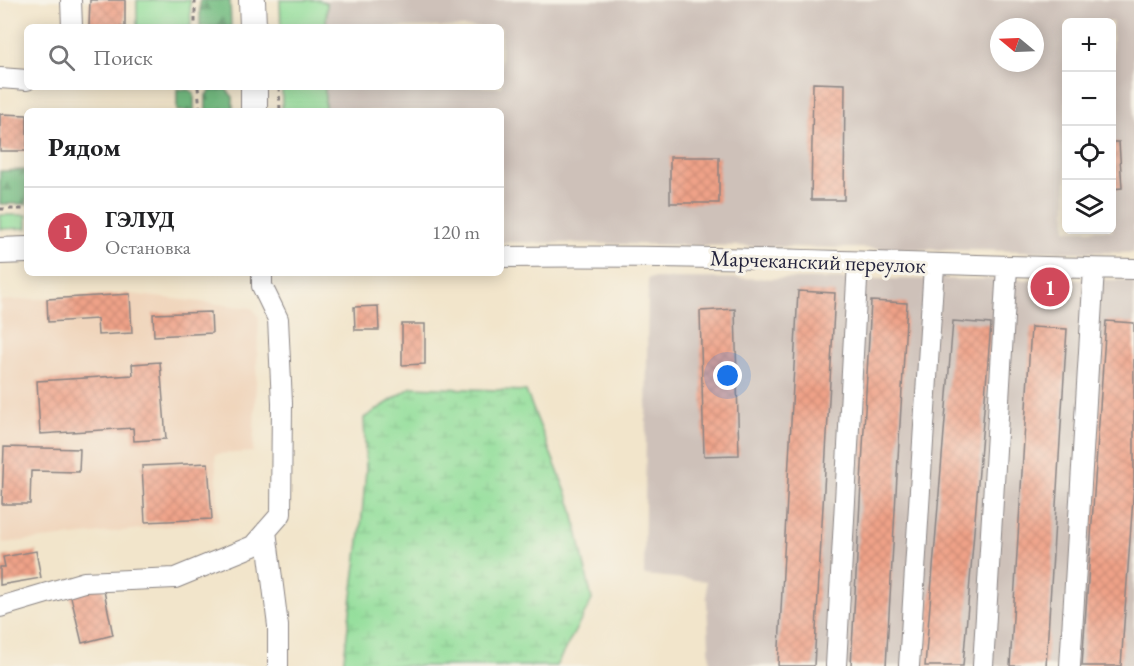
<!DOCTYPE html>
<html lang="ru">
<head>
<meta charset="utf-8">
<style>
	body { margin:0; font-family:"EB Garamond",serif; background:#f6f6f6; color:#202124 }
	.controls { position:absolute; right:18px; top:18px; display:grid; overflow:hidden; border-radius:9px; box-shadow:0 3px 15px #0003 }
	.controls button { width:54px; height:54px; display:grid; place-items:center; padding:0; border:0; border-bottom:2px solid #e0e0e0; background:#fff; color:#202124; font:30px sans-serif }
	.compass { position:absolute; left:990px; top:18px; width:54px; height:54px; border-radius:50%; background:#fff; box-shadow:0 3px 15px #0003; rotate:289deg }
	.you { position:absolute; left:728px; top:376px; width:21px; height:21px; margin:-15px; border:4px solid #fff; border-radius:50%; background:#1a73e8; box-shadow:0 0 0 9px #1a73e833 }
	.badge { display:grid; place-items:center; width:39px; height:39px; border-radius:50%; background:#d1495b; color:#fff; font-size:20px; font-weight:700 }
	.pin { position:absolute; translate:-50% -50%; border:3px solid #fff; box-shadow:0 2px 6px #0006 }
	.list { margin:0; padding:0; list-style:none }
	h2 { display:flex; justify-content:space-between; align-items:center; height:78px; margin:0; padding:0 24px; font-size:26px }
	h2 small { font-size:20px; font-weight:400; color:#757577 }
	.list li { display:grid; grid-template-columns:39px 1fr auto; gap:18px; align-items:center; box-sizing:border-box; height:90px; padding:0 24px; border-top:2px solid #e0e0e0 }
	.list b { display:block; font-size:22px; white-space:nowrap }
	.list p { margin:0; font-size:20px; white-space:nowrap; color:#757577 }
	.list em { font-size:20px; font-style:normal; color:#757577 }
	.icon { flex:none; width:33px; height:33px; fill:none; stroke:currentColor; stroke-width:2; stroke-linecap:round; stroke-linejoin:round }
	.map { position:relative; flex:none; width:1134px; height:666px; overflow:hidden }
	.search { position:absolute; background:#fff; box-shadow:0 3px 15px #0003; left:24px; top:24px; width:480px; height:66px; display:flex; align-items:center; gap:15px; box-sizing:border-box; padding:0 21px; border-radius:9px; color:#757577; font-size:22px }
	.panel { position:absolute; background:#fff; box-shadow:0 3px 15px #0003; left:24px; top:108px; width:480px; height:168px; border-radius:9px }
	.map>svg:first-child { display:block }
	.built { fill:#f0d5bc }
	.industrial { fill:#cec1b9; fill-rule:evenodd }
	.grass { fill:#92de9a; stroke:#5a806a; stroke-width:1.5 }
	.forest { fill:url(#forest-firs); stroke:#4c705e; stroke-width:1.5 }
	.wetland { fill:url(#wetland-marsh); stroke:#5a806a; stroke-width:1.5 }
	.building { fill:url(#building-cross-hatch) }
	.lines { fill:none; stroke-linecap:round; stroke-linejoin:round }
	.minor-casing { stroke:#8a8483; stroke-width:22 }
	.major-casing { stroke:#8a8483; stroke-width:28 }
	.path { stroke:#8a8483; stroke-width:3; stroke-dasharray:4.5 4.5; stroke-linecap:butt }
	.minor { stroke:#fff; stroke-width:20 }
	.major { stroke:#fff; stroke-width:26 }
	.labels { text-anchor:middle; stroke-width:6; stroke-linejoin:round; paint-order:stroke }
	.street-label { font-size:22px; fill:#22223b; stroke:#f7f3e8 }
</style>
</head>
<body>
<div class="map">
<svg width="1134" height="666" viewBox="0 0 1134 666">
	<defs>
		<pattern id="forest-firs" width="22" height="20" patternUnits="userSpaceOnUse" patternTransform="scale(1.5)"><rect width="22" height="20" fill="#75bd82"/><path d="M5 1l3.5 6h-7zM16 11l3.5 6h-7z" fill="#60996c"/></pattern>
		<pattern id="wetland-marsh" width="20" height="14" patternUnits="userSpaceOnUse" patternTransform="scale(1.5)"><rect width="20" height="14" fill="#92de9a"/><path d="M1 5h8M5 5V1M11 12h8M15 12V8" fill="none" stroke="#7ebe86"/></pattern>
		<pattern id="building-cross-hatch" width="8" height="8" patternUnits="userSpaceOnUse" patternTransform="scale(1.5)"><rect width="8" height="8" fill="#efa288"/><path d="M0 0l8 8M0 8l8-8" fill="none" stroke="#cd8b76"/></pattern>
	</defs>
	<rect width="100%" height="100%" fill="#f7f3e8"/>
	<filter id="ink" filterUnits="userSpaceOnUse"><feTurbulence type="fractalNoise" baseFrequency=".0167" numOctaves="2"/><feDisplacementMap in="SourceGraphic" scale="12" xChannelSelector="R" yChannelSelector="G"/><feConvolveMatrix kernelMatrix="1 2 1 2 8 2 1 2 1" color-interpolation-filters="sRGB"/></filter>
	<filter id="wash" filterUnits="userSpaceOnUse"><feTurbulence type="fractalNoise" baseFrequency=".008" numOctaves="4" result="noise"/><feDisplacementMap in="SourceGraphic" scale="24" xChannelSelector="R" yChannelSelector="G"/><feGaussianBlur stdDeviation="1.35" result="paint"/><feColorMatrix in="noise" values="0 0 0 0 0 0 0 0 0 0 0 0 0 0 0 0 0 1.4 0 .05"/><feComposite in="paint" operator="in"/></filter>
	<g filter="url(#wash)">
		<rect width="100%" height="100%" fill="#f2e5cb"/>
		<path class="built" d="M130,294l122,14 7,9 -6,135 -38,2 4,67 -216,22 -3,-15v-227z"/>
		<path class="industrial" d="M301,0h833v253l-633,-11v-131h-198v-24h198v-60h-199zM1066,22h46v208h-46zM999,27h36v36h-36z
			M648,278l486,2v386h-424l-4,-85 -62,-6z"/>
		<path class="grass" d="M137,0h53l1,27h-54z
			M280,0h39l8,3 -1,24h-45z
			M282,87h43v24h-43z
			M0,215h27v13l-27,1z"/>
		<path class="forest" d="M200,0h30l1,27h-31z
			M177,89l13,1 4,4v17h-17z
			M226,89l7,8v14h-27v-16l4,-4z
			M27,170v34h-27v-33z"/>
		<path class="wetland" d="M412,387l114,4 46,116 20,93 -36,66h-213l18,-140 5,-56 -2,-52z"/>
		<g id="blocks">
			<path class="building" d="M90,0h35v27h-36z
				M813,83l32,1 -1,116h-33z
				M0,114l27,1v36h-27z
				M1112,142h7l3,46 -10,1z
				M670,157h49v46h-49z
				M798,291l37,2 -21,373h-36z
				M130,294l2,39 -34,2 -1,-16 -49,3 -1,-23z
				M871,301l36,2 -21,363h-35z
				M378,306l1,24h-24l-1,-23z
				M735,309l4,146 -35,1 -4,-145z
				M211,312l1,21 -58,3 -1,-22z
				M953,321l38,3 -28,342h-38z
				M1106,321l28,2v161l-13,182h-39z
				M402,324h23v40l-23,1z
				M1031,327l36,2 -21,337h-36z
				M160,362l6,77 -32,2 -1,-13 -93,6 -3,-53 96,-6 -1,-11z
				M4,447l76,2 -1,23 -48,-1 -1,33h-28z
				M208,463l4,56 -67,3 -3,-56z
				M36,551l5,27 -41,7v-18h5l-2,-10z
				M103,586l10,49 -31,8 -12,-50z"/>
		</g>
	</g>
	<g filter="url(#ink)">
		<use href="#blocks" fill-opacity="0" stroke="#8a8483" stroke-width="1.5"/>
		<g class="lines">
			<defs>
				<path id="minor" d="M71,0l1,27
					M0,78l27,2
					M501,257c211,-3 422,8 633,12
					M266,531l12,95v40
					M0,607l84,-25 91,-4 78,-32 28,-32 1,-111 -4,-84 -16,-33v-13
					M836,666l22,-404
					M909,666l25,-400
					M983,666l24,-399
					M1070,666l24,-397"/>
				<path id="major" d="M252,0l1,27
					M254,111v-24
					M0,251l27,-1"/>
			</defs>
			<use href="#minor" class="minor-casing"/>
			<use href="#major" class="major-casing"/>
			<path class="path" d="M195,0v27
				M198,87l2,24
				M279,87l1,24
				M0,209h27"/>
			<use href="#minor" class="minor"/>
			<use href="#major" class="major"/>
		</g>
	</g>
	<g class="labels">
		<g class="street-label">
			<text transform="translate(818 261) rotate(2)" y="8">Марчеканский переулок</text>
		</g>
	</g>
</svg>
<div class="controls">
<button>+</button>
<button>−</button>
<button><svg class="icon" aria-label="locate" viewBox="0 0 24 24"><circle cx="12" cy="12" r="6"/><path d="M12 2v4M12 18v4M2 12h4M18 12h4"/></svg></button>
<button><svg class="icon" aria-label="layers" viewBox="0 0 24 24"><path d="M12 4l9 5-9 5-9-5zM3 14l9 5 9-5"/></svg></button>
</div>
<svg class="compass" viewBox="-18 -18 36 36"><path d="M0-13l5 13h-10z" fill="#e53935"/><path d="M0 13l5-13h-10z" fill="#757577"/></svg>
<div class="you"></div>
<div class="pin badge" style="left:1050px;top:287px">1</div>
<div class="search"><svg class="icon" aria-label="search" viewBox="0 0 24 24"><circle cx="10" cy="10" r="6"/><path d="M15 15l6 6"/></svg>Поиск</div>
<section class="panel">
<h2>Рядом<small></small></h2>
<ul class="list">
<li><span class="badge">1</span><div><b>ГЭЛУД</b><p>Остановка</p></div><em>120 m</em></li>
</ul>
</section>
</div>
</body>
</html>
